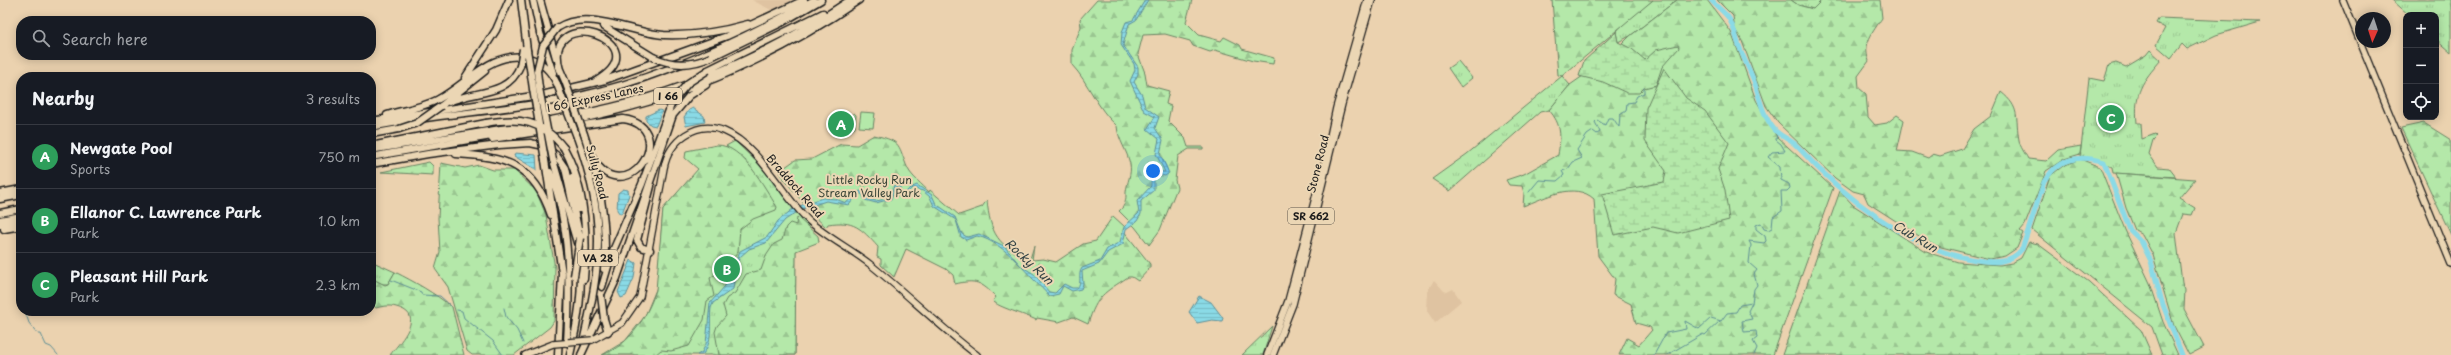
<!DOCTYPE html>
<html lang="en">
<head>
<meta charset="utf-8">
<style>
	body { margin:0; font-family:"Playpen Sans",sans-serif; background:#20242c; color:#f1f3f6 }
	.controls { position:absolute; right:12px; top:12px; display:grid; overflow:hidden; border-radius:8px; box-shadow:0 2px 10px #0003 }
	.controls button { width:36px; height:36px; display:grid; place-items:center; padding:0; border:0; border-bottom:1px solid #363941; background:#171b24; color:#f1f3f6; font:20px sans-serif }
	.compass { position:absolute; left:2355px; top:12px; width:36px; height:36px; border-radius:50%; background:#171b24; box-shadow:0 2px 10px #0003; rotate:183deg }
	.you { position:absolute; left:1153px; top:171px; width:14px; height:14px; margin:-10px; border:3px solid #fff; border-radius:50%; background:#1a73e8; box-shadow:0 0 0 6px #1a73e833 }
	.badge { display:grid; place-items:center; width:26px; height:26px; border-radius:50%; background:#7c3aed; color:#fff; font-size:13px; font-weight:700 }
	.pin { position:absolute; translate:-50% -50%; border:2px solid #fff; box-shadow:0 1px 4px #0006 }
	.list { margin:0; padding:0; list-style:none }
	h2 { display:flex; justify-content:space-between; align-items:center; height:52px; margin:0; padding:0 16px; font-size:17px }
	h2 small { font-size:13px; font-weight:400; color:#9ea1a6 }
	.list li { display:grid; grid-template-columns:26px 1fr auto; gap:12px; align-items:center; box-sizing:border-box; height:64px; padding:0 16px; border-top:1px solid #363941 }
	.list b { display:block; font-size:15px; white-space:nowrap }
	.list p { margin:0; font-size:13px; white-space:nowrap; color:#9ea1a6 }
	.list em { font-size:13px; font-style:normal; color:#9ea1a6 }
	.icon { flex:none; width:22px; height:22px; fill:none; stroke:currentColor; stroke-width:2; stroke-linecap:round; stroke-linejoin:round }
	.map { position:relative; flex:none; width:2451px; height:355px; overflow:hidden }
	.search { position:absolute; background:#171b24; box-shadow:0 2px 10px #0003; left:16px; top:16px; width:360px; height:44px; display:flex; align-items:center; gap:10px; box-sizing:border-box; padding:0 14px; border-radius:16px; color:#9ea1a6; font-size:15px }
	.panel { position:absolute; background:#171b24; box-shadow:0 2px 10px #0003; left:16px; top:72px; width:360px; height:244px; border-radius:16px }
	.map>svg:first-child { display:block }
	.built { fill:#dfc3a1 }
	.grass { fill:url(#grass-tufts); stroke:#688262 }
	.forest { fill:url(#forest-firs); stroke:#688262 }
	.wetland { fill:url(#wetland-marsh); stroke:#688262 }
	.garden { fill:#b4e8a9; stroke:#688262 }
	.water { fill:url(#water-rules); stroke:#5e8e95 }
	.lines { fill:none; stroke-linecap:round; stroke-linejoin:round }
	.stream { stroke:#5e8e95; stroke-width:1 }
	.river { stroke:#8adae6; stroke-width:5 }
	.major-casing { stroke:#1c1c1c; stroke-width:8 }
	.highway-casing { stroke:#1c1c1c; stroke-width:9 }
	.major { stroke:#ebd6b4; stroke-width:5.5 }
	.highway { stroke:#ebd6b4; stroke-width:6 }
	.major-bridge-casing { stroke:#1c1c1c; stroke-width:8; stroke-linecap:butt }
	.highway-bridge-casing { stroke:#1c1c1c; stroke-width:9; stroke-linecap:butt }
	.major-bridge { stroke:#ebd6b4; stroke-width:5.5 }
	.highway-bridge { stroke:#ebd6b4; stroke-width:6 }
	.labels { text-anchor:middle; stroke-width:4; stroke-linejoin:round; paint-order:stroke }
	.shield { fill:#ebd6b4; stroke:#5a544a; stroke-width:1 }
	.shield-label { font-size:10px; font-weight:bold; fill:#1c1c1c }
	.street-label { font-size:11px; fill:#1c1c1c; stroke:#ebd6b4 }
	.park-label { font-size:11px; fill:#3a4538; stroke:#ebd6b4 }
	.water-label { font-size:12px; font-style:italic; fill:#324244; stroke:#ebd6b4 }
</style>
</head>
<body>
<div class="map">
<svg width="2451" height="355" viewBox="0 0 2451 355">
	<defs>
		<pattern id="grass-tufts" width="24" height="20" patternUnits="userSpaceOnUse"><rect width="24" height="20" fill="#b4e8a9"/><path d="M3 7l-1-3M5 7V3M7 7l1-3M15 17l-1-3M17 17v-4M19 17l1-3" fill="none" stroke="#9ac691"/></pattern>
		<pattern id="forest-firs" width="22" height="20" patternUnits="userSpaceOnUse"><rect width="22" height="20" fill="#b4e8a9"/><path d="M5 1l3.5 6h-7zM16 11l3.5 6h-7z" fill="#9ac691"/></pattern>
		<pattern id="wetland-marsh" width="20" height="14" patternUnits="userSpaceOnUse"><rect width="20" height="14" fill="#b4e8a9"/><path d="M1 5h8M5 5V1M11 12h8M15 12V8" fill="none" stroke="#9ac691"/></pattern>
		<pattern id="water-rules" width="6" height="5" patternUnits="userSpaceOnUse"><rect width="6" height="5" fill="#8adae6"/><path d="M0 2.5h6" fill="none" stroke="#76bac5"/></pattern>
	</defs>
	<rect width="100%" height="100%" fill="#ebd2af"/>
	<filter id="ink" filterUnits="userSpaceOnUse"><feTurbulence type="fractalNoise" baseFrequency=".025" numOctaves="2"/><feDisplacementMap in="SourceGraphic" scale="8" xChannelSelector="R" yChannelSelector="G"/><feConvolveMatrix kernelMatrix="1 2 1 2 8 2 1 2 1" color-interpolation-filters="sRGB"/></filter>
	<g filter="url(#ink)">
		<path class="built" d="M752,0h41l-20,11z
			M1434,280l10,11 3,1 6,-3 8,12 -26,22 -8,-12 1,-21z"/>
		<path class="grass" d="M1653,0h24l-47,36 -12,6 -2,-10 11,-13z
			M1791,0h31l-9,9 -15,-4z
			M2392,0h59v52l-15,-13v-24h-27z
			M2159,18l101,4 -44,13 -29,14 -5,-5 -11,14 -15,-13 9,-17 -9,-5z
			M2150,50l11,10c-19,22 -27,32 -24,63h4l1,16 13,-5 2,2 -4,4 -4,14 9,13 11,1 7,9 -63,-4 -1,-6 -29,-11 -3,1 9,-79 15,3 5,-16 7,-2 10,4 20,-12z
			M1458,61l14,17 -11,9 -13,-19z
			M1562,76l8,9 -21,25 -9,2 -90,79 -18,-12 35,-25z
			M735,141l30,29 46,55 -10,3 -5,-3 -1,130h-193l23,-14 20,-25 12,-29 6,-78 39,-43 44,-5 -20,-15z
			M371,261l24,11 -7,12h-7l-10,-6z
			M1272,326l-9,29h-21z"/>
		<path class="forest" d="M1097,0h95l-6,22 13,13 22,6 3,-4 16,8 2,4 32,9 -1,6 -20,-3 -38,-11 -5,2 -17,-6 -3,-5 -25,-7 -22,1 -5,19 7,19 2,12 22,6 -3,13 5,2 -3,15 17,17 3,9h15v2h-14l-11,7 -3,24 2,8 -17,42 -11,15 -14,-18 -16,-16c7,-6 7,-11 7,-19 1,-10 6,-18 4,-28 -3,-14 -12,-24 -13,-38 -20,-17 -28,-43 -45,-61v-15l9,-23 -1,-8z
			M1552,0h101l-91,76 -4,-1z
			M1677,0h30l24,32 25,68 21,37 56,51 -60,167h-154l8,-17 12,7 13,-15 -2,-3 -14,-4 -5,-19 -18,-9 2,-16 -17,-23 -4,-57c-20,-18 -49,-1 -71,7l1,-13 -2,-7 -13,-1 -3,-5 18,-6 34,-19c3,-19 4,-30 -9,-45l21,-25 36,-25 24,-24z
			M1717,0h74l7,5 15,4 9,-9h58l2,18c-9,14 -20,26 -13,43l-11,15 1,12 7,6 2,23 7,8 12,-2 10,-8 7,5 -7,31 15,1 16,6 5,-4 7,2 22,-7 12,-20 17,-13 10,-24c20,16 14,25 18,48 1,7 6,13 9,19l18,2 12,-11 23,-4 -1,8 -16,5 -18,12 -21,54 -5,6 3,2 -6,15 -12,8 -15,3 -57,-14 -65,-42 -4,-9 -11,-3 -18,-13 -57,-55 -12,-17 -24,-65 -7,-12 -2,-13z
			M2424,123l27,17v95l-50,-107z
			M874,135c30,7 23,10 34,34 4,8 15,16 21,23l1,-2 29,25 23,-8 5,-7c3,33 11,47 43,59l4,-13 -2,14 11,-1 13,3 27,-18 13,-3 17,-25 12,11 -2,3 27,34v4l-12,13 -6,-4h-4c-24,16 -31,18 -40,47l-15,-7 -14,5 -22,-4 -1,2c-9,-5 -39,-13 -43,-19l3,-4c-15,-15 -20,-18 -41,-13l-2,-9 -7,-6 -40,-20 -12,28 -13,-12v-6l-4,-2 1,-10c-17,-19 -24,-27 -50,-23l-2,3 -13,-12 -33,-41 1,-4 14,-10 17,-1 29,-15 16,1z
			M717,145c26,0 47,42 60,62l-1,3 -23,9 -13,10 -2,23 -11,14 -17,12 4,18 -7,5 -3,19 -15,26 -18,5 -10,-1 -6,5h-53c28,-10 45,-38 54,-65l7,-81 35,-40 -13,-11 1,-7z
			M2080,159l20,8 25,63 25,53 13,39 15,33h-16l-10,-28 -120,-97 18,-54 13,-10z
			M429,162l4,4v9l-52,-3z
			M441,163l24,5 14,-3 14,5h21l22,21 10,24 9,53 -1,53 -4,6 -36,28h-42l-5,-4 -19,-64 -13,-18 5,-17 -2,-34z
			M2116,173l79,6 -16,19 16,10 -3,7 -9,-1 -7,19 6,50 3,7 -1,19 20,38 -15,8 -15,-29 -21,-71 -11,-21 -7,-4 -9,-22z
			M1840,191l13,14 73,47 32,10 42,3 12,-2 9,-5 8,-16 9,2 51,38 52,48 11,25h-370z
			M797,217l21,19 1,6 -23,9 -1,104h-76l-4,-23 2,-6 9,-10 -3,-11 4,-7 8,-5 11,-19 15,-4 5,-14 8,-12 8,-4 4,-13 4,-4 6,2z
			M395,272c20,10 39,21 57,35l12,48h-74c8,-11 32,-35 14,-45 -10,-5 -17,-5 -28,-2l-5,-4v-26l14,7 3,-1z"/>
		<path class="wetland" d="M1616,32l2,10 14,7 13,11 11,-10 22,-5 1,3 -17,19 -6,18 -12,3 -5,5h-12l-24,-11 -24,-6 5,-15z
			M1664,68l22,30 19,13 24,32 -11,26 7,21 4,30 -51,13 -25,-6 -39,8 -12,-41 62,-12 2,-11 -21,-30 1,-33z"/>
		<path class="garden" d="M861,112l14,1 -2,15 -14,-1z
			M854,113l2,2 -1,13 -7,5 -12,-1 1,-14h10z"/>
		<path class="water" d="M1145,0h3l-12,20 -7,4 -6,21 15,22v7l-4,8 8,13 3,12 14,10 -4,11 8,12 -3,14 9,19 -4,3 -7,-2 -4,2v14l-13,11v13l-4,7 -11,8 -3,15 -15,8 -9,12 -17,7 1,13 -2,5 -9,2 -9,-5 -4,8 -9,2c-22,-19 -43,-53 -73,-60l-11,4 -5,-3 -5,-17 -22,-14 -4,-9 -7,-6 -11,-3 -10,10 -4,-3v-7l-3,-1 -4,12 -15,4 -11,-3 -3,-6h-4l-9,11 -23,-4 -24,8 -17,11 -19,23 -17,6 -9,8 -3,6 -4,26 -20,14 -2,5c-2,15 3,35 -9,47h-5l5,-3 4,-8 4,-41 15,-17 15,-35 27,-14 11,-16 16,-13 28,-10 14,1 10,4 14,-12 5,1 3,7 8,2 14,-3 4,-13 6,2v6l3,2 7,-7 7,-3 15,10 4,9 19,13 7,17 5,3 12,-3 25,12 17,20 13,8 15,18 6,1 9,-9 8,4h5c6,-6 0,-13 5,-20l18,-7 7,-12 13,-7 4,-15 15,-14 -2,-12 14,-15v-15l14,1 -9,-18 3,-15 -12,-10 8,-12 -11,-6 -14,-30 5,-11 -1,-6 -13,-19 1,-13 4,-10 7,-2z
			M693,108l11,8 1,6 -19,4 -2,-9 5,-7z
			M659,110l3,1 -6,15 -5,-1 -5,-4v-5z
			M515,153l21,2 1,15 -23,-14z
			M623,189l5,1 1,5 -7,18 -2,1 -3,-4 1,-17z
			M631,260l5,3 -2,15 -8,18 -5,2 -3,-6z
			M1199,296l12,6 12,16 -1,3 -10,-1 -15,3 -8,-11z"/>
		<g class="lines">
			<path class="stream" d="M1529,192l10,-12 18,1 7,-6 -2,-4 6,-2 5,-7 9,-4 -5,-8 10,-15 6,-4 4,3 3,-2 -5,-10 2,-2 8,5 3,-7h5l6,9 1,-12 6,-4 1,-8 7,-1 3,-6 7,-3v-5
				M391,280l30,12 1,3 18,1 11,10
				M1752,303l-4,8 4,8 -10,2 2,11 12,-1 1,7 -4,3 4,7 -3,7
				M504,308l2,9 11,13 6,13
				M457,310l5,1 2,7 29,23 10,14
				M25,311l4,12 9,11h3l5,11 5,2 7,8
				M1638,355h2
				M1654,355l12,-22 20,-4 -1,-8 14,8 12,-11 10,3 6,-8 9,-1 4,-7 12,-2 2,-14 3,-4 -3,-11 3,-4 -8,-7 2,-18 -2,-4 15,2 2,-2 -1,-5 -9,-7v-4l5,-2 3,6 4,1 4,-2 1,-11 9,-6 -1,-20h6l3,-3 -1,-4 -8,-4 -1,-13 -12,-10 4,-5 13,-1 -4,-7 -5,-4 1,-8
				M1667,355l36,-21 2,1 15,-14"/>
			<path class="river" d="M1711,0c5,6 12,11 17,17 6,8 8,22 12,31 4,12 11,24 15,36 5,16 8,32 19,45 6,8 17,10 24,18 43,48 112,103 178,113 17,3 34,4 46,-11l22,-67c14,-24 35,-28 60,-20l26,68 11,11 10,20 11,41 20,53"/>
			<defs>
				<path id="major" d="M2343,0l108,264
					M592,340l30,-17 18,-26 24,-129c5,-27 32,-49 60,-37 36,15 58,65 85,90 19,17 42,28 62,44 36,29 69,62 106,90
					M525,355l28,-11
					M1267,355l21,-54 37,-141 11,-52 31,-108
					M1273,355l20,-51 49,-200 30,-104"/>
				<path id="highway" d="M521,0l6,50
					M533,0l7,33 13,40
					M540,0l16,58
					M603,26l50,31
					M557,28c31,-20 73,5 107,7 29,1 56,-3 84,-11
					M711,57l70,-34 40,-23
					M559,67l6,14
					M530,68l3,21
					M560,70c-20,-70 103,-28 36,11
					M708,70l115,-57
					M537,71l2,17
					M465,78l31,-48 13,-30
					M449,102c25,-12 59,-5 71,-36
					M441,106l44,-35
					M387,115c16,-5 34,-7 50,-15 30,-15 54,-51 92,-42 14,4 22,13 28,26
					M371,121l175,-27 59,-14 122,-44 77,-36
					M371,127c69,-14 140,-16 209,-31 82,-18 162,-56 234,-96
					M371,134l28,-5
					M584,134c15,45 24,87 20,135
					M577,137c29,80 25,123 6,205
					M492,139l131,-20c61,9 0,100 -33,34
					M371,146l115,-23
					M564,148c22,40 24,87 20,131
					M371,150c86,-15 178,-26 261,-48 78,-22 152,-57 218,-102
					M456,154c50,3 78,10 95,61
					M371,157c86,-16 174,-27 259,-50 82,-22 159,-59 229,-107
					M545,160l17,113 -4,82
					M553,160l24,83
					M371,164l57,-10 71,-9 31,-2 14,3 12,9 9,13 15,70
					M550,172c21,54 20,114 17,171
					M572,177l7,32
					M0,193l21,-4
					M0,199l21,-4
					M0,213l21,-4
					M0,220l21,-4
					M0,225l21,-4
					M4,229l17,-3
					M650,250l-9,-3 -4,-7 14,-54
					M602,287l10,-34 30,-69 30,-82
					M604,319l4,13
					M570,355c8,-34 14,-67 9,-101
					M581,355l36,-77 56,-163 16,-19 17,-11"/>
			</defs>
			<use href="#major" class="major-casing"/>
			<use href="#highway" class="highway-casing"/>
			<use href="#major" class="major"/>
			<use href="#highway" class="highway"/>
			<defs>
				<path id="major-bridge" d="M568,342l24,-2
					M553,344l12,-1"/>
				<path id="highway-bridge" d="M527,50l3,18
					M653,57c19,9 39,9 58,0
					M520,66l3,-17
					M537,71l6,-25 14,-18
					M565,81l19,53
					M557,84l20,53
					M539,88l14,72
					M533,89l12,71
					M672,102l16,-19 20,-13
					M486,123c33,-6 56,-3 78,25
					M399,129l18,-6 24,-17
					M574,276l6,-38
					M601,295l3,24"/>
			</defs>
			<use href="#major-bridge" class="major-bridge-casing"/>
			<use href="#highway-bridge" class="highway-bridge-casing"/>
			<use href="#major-bridge" class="major-bridge"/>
			<use href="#highway-bridge" class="highway-bridge"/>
		</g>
	</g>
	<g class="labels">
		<g class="shield">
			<rect x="654" y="88" width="28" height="16" rx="3"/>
			<rect x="1288" y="208" width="46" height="16" rx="3"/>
			<rect x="578" y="250" width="40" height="16" rx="3"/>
		</g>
		<g class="shield-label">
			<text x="668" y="100">I 66</text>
			<text x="1311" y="220">SR 662</text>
			<text x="598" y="262">VA 28</text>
		</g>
		<g class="street-label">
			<text transform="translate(595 98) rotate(-12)" y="4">I 66 Express Lanes</text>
			<text transform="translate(1318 164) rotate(-76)" y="4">Stone Road</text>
			<text transform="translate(597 172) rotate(75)" y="4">Sully Road</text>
			<text transform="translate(795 186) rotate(49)" y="4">Braddock Road</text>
		</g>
		<g class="park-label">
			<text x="869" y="184">Little Rocky Run<tspan x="869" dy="13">Stream Valley Park</tspan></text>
		</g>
		<g class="water-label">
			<text transform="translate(1915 237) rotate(31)" y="4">Cub Run</text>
			<text transform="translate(1029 262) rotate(43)" y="4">Rocky Run</text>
		</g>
	</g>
</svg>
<div class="controls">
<button>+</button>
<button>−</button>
<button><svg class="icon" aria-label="locate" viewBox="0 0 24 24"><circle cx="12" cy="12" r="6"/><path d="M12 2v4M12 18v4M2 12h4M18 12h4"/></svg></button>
</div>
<svg class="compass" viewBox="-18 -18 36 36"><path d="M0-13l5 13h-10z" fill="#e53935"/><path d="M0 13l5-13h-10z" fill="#9ea1a6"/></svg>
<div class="you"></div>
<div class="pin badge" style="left:841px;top:124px;background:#2e9e5b">A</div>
<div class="pin badge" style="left:727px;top:269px;background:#2e9e5b">B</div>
<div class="pin badge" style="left:2111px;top:118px;background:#2e9e5b">C</div>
<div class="search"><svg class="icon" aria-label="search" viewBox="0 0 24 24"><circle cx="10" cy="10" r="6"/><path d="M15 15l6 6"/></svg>Search here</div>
<section class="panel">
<h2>Nearby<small>3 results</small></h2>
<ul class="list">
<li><span class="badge" style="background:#2e9e5b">A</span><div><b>Newgate Pool</b><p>Sports</p></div><em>750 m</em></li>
<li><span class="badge" style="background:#2e9e5b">B</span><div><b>Ellanor C. Lawrence Park</b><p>Park</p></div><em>1.0 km</em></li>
<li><span class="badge" style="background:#2e9e5b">C</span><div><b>Pleasant Hill Park</b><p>Park</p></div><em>2.3 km</em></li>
</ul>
</section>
</div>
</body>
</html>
